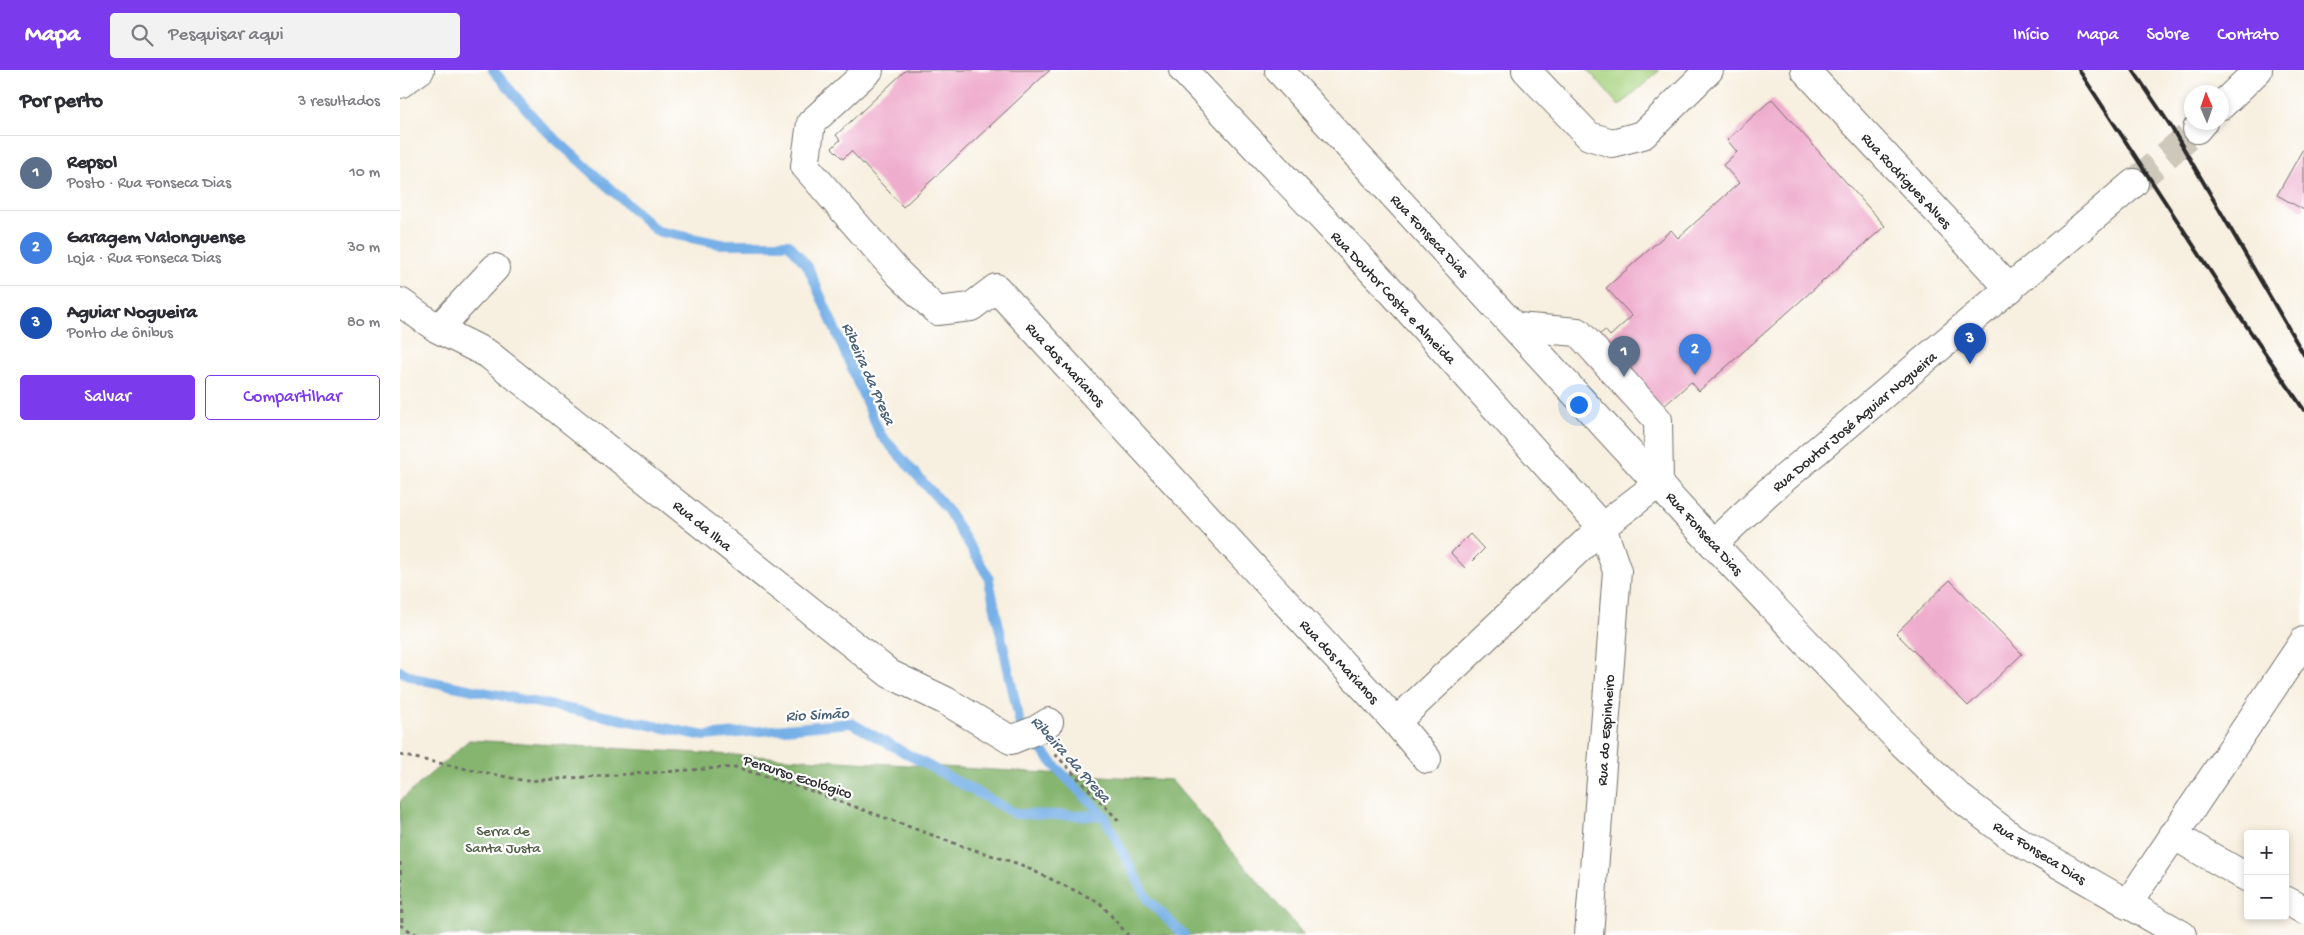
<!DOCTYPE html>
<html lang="pt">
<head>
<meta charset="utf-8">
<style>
	body { margin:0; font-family:"Gochi Hand",sans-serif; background:#f2f2f3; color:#2b2b33 }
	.controls { position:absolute; right:15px; bottom:15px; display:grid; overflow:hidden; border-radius:5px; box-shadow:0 2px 8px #0003 }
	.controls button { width:45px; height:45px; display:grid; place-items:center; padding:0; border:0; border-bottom:1px solid #e1e1e2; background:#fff; color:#2b2b33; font:25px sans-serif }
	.compass { position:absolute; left:1784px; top:15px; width:45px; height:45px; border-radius:50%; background:#fff; box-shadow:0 2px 8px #0003; rotate:358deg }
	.you { position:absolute; left:1178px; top:334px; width:18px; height:18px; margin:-12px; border:4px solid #fff; border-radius:50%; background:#1a73e8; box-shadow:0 0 0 8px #1a73e833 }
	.badge { display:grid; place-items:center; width:32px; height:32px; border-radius:50%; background:#7c3aed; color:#fff; font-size:16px; font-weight:700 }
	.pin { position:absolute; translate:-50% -41px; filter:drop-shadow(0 1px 2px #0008) }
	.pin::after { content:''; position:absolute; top:26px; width:18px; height:15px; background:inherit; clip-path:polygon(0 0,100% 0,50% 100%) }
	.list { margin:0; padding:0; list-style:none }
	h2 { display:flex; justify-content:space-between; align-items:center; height:65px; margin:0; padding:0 20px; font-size:21px }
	h2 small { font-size:16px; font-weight:400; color:#7c7c81 }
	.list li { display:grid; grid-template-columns:32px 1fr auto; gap:15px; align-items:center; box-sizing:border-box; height:75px; padding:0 20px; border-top:1px solid #e1e1e2 }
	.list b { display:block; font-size:19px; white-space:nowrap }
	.list p { margin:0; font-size:16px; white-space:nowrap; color:#7c7c81 }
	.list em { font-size:16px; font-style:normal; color:#7c7c81 }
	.actions { display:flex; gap:10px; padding:15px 20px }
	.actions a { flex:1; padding:11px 0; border:1px solid #7c3aed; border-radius:5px; text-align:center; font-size:18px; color:#7c3aed }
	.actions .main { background:#7c3aed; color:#fff }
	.icon { flex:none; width:28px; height:28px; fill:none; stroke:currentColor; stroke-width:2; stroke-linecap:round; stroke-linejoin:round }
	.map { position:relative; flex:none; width:1904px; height:865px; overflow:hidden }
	header { display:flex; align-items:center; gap:30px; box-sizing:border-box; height:70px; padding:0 25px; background:#7c3aed; color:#fff }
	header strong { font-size:24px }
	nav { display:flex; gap:28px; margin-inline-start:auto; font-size:18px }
	.search { width:350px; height:45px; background:#f2f2f3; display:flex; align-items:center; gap:12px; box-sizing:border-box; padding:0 18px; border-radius:5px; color:#7c7c81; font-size:19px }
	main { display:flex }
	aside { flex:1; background:#fff }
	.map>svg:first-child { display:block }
	.green { fill:#a7d380; stroke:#697f56 }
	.forest { fill:#85b56e; stroke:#58704c }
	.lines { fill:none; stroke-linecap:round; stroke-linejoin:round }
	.stream { stroke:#77b0e7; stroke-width:10 }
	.building { fill:#efadcd }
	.minor-tunnel { stroke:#cec8bb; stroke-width:28; stroke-dasharray:28 14; stroke-linecap:butt }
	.minor-casing { stroke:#72706a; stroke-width:30 }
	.major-casing { stroke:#72706a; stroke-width:30 }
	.path { stroke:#72706a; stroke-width:3; stroke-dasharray:4 4; stroke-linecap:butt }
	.minor { stroke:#fff; stroke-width:28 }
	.major { stroke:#fff; stroke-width:28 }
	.rail { stroke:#2b2b2b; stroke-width:4 }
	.labels { text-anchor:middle; stroke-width:4.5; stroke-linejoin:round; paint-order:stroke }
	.street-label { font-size:15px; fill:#2b2b2b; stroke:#fff }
	.park-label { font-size:15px; fill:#505d44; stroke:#fff }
	.water-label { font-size:16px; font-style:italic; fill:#496076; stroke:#fff }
</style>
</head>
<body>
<header>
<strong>Mapa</strong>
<div class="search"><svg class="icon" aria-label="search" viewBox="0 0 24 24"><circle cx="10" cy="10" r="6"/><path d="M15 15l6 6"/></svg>Pesquisar aqui</div>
<nav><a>Início</a><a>Mapa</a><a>Sobre</a><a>Contato</a></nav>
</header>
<main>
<aside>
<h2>Por perto<small>3 resultados</small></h2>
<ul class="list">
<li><span class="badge" style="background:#5c6f8a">1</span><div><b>Repsol</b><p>Posto · Rua Fonseca Dias</p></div><em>10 m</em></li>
<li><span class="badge" style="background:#3f7fe0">2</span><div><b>Garagem Valonguense</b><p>Loja · Rua Fonseca Dias</p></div><em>30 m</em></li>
<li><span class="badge" style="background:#1a4fb4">3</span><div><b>Aguiar Nogueira</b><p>Ponto de ônibus</p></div><em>80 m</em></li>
</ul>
<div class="actions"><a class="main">Salvar</a><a>Compartilhar</a></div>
</aside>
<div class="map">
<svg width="1904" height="865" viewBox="0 0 1904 865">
	<rect width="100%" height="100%" fill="#fff"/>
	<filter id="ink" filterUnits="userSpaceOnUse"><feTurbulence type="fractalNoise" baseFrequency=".02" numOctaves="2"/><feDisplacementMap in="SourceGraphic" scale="10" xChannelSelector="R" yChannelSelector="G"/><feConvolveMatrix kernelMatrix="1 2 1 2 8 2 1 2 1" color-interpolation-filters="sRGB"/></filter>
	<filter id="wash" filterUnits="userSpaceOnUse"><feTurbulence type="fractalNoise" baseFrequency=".0096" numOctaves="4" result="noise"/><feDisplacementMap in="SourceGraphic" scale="20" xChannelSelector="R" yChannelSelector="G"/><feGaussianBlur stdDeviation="1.12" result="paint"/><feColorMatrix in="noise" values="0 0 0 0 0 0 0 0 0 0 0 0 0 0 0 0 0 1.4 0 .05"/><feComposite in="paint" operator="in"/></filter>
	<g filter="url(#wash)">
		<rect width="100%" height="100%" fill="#f7efdf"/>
		<path class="green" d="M1188,0h72l-41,36z"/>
		<path class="forest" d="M69,670l702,40 133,155h-904v-134z"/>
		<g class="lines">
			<path class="stream" d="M93,0l49,57 115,104 64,13h68l19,23 72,167 67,75 41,67 32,148 35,42 49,50
				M0,601l18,8 287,57 146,-13 165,91 88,2 44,84 36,35"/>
		</g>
		<g id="blocks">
			<path class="building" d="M506,0h144l-147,137 -52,-56 -8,8 -11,-11 8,-8 -4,-5z
				M1372,29l113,127 -186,165 -8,-9 -48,43 -64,-72 26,-23 5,6 22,-20 -26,-28 65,-58 7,8 61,-55 -16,-18 14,-13 -10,-12z
				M1904,77v63l-27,-15z
				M1070,464l14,15 -19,19 -14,-15z
				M1550,510l72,74 -54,52 -72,-73z"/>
		</g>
	</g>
	<g filter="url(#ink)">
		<use href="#blocks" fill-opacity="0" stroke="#72706a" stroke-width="1"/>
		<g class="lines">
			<path class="minor-tunnel" d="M1734,113l63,-54"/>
			<defs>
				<path id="minor" d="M469,0l-58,53 -6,43 93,107 39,38 34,-4 25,-19 400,434 206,-195 57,-44 -1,-63 -80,-88 -62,-5
					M783,0l212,225 207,232 15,44 -28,364
					M1126,0l63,66 23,7 31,-8 66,-65
					M1405,0l205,219
					M0,14l20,-14
					M1822,35l36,-35
					M1797,59l6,-7
					M0,232l38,27 50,25 402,320 56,27 65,39 25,-10 13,-8
					M38,259l57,-61
					M1313,474l55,-52 366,-309
					M996,652l31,37
					M1773,765l75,43
					M1885,830l19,10
					M1727,835l177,-264"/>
				<path id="major" d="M879,0l434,474 186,196 60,57 54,41 169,97"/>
			</defs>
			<use href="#minor" class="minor-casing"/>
			<use href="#major" class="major-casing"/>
			<path class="path" d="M655,684l65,68
				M0,685l126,26 209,-14 74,23 153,56 57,18 80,38 29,33
				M0,792l2,64
				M0,855l17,10"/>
			<use href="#minor" class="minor"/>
			<use href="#major" class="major"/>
			<path class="rail" d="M1679,0l154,236 71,104
				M1733,0l37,55 134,230"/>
		</g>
	</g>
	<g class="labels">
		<g class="street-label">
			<text transform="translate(1507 110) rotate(47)" y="5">Rua Rodrigues Alves</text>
			<text transform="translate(1030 165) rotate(47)" y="5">Rua Fonseca Dias</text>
			<text transform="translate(994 227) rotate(47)" y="5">Rua Doutor Costa e Almeida</text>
			<text transform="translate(666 294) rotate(47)" y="5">Rua dos Marianos</text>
			<text transform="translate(1454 351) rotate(-40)" y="5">Rua Doutor José Aguiar Nogueira</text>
			<text transform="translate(303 455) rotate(39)" y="5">Rua da Ilha</text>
			<text transform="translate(1305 463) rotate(48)" y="5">Rua Fonseca Dias</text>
			<text transform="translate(940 591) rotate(47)" y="5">Rua dos Marianos</text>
			<text transform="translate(1205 660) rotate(-86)" y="5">Rua do Espinheiro</text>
			<text transform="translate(398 706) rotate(18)" y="5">Percurso Ecológico</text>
			<text transform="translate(1640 782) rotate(32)" y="5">Rua Fonseca Dias</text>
		</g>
		<g class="park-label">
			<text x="103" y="765">Serra de<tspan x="103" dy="17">Santa Justa</tspan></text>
		</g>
		<g class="water-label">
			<text transform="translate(470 303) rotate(66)" y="6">Ribeira da Presa</text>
			<text transform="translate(417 643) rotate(-3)" y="6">Rio Simão</text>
			<text transform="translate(672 688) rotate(48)" y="6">Ribeira da Presa</text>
		</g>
	</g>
</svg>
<div class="controls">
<button>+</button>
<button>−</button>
</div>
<svg class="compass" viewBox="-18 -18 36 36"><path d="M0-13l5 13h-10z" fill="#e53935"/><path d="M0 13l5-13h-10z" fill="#7c7c81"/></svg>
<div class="you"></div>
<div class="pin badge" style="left:1224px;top:307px;background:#5c6f8a">1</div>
<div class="pin badge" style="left:1295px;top:305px;background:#3f7fe0">2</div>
<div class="pin badge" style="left:1570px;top:294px;background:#1a4fb4">3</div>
</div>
</main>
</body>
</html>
